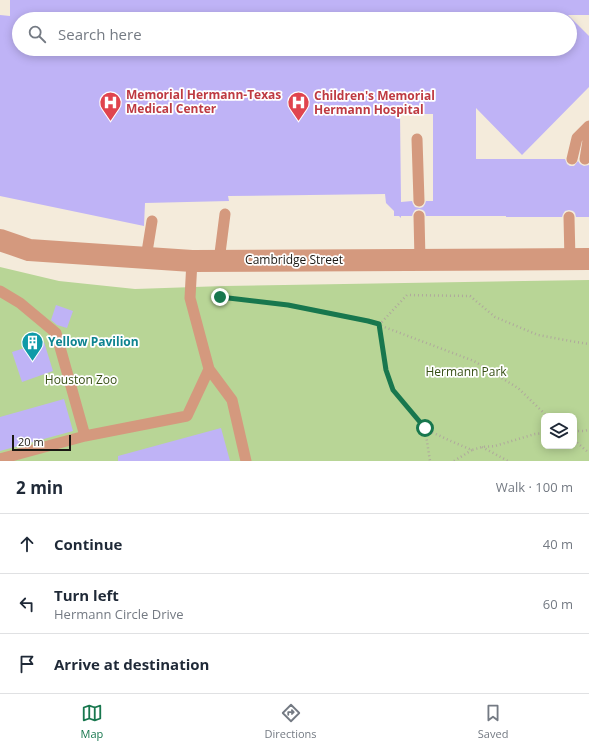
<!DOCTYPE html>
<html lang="en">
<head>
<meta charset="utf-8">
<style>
	body { margin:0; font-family:"Open Sans",sans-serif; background:#f6f6f7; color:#1f2937 }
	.controls { position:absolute; right:12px; bottom:12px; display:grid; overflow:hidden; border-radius:8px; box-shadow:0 2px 10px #0003 }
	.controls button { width:36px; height:36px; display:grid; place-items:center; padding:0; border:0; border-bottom:1px solid #e0e1e3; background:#fff; color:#1f2937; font:20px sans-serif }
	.scale { position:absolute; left:12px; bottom:10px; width:59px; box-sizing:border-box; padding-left:4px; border:2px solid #1b1813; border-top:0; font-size:11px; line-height:14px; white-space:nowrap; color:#1b1813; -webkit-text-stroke:3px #fff; paint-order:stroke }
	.stop { position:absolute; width:12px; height:12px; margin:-9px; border:3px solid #18774e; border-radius:50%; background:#fff }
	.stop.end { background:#18774e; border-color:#fff; box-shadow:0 1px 4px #0008 }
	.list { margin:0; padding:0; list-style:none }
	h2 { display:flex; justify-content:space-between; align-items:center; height:52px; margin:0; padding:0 16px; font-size:17px }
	h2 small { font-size:13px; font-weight:400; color:#747a83 }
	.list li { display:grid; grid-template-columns:26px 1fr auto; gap:12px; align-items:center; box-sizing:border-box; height:60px; padding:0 16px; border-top:1px solid #e0e1e3 }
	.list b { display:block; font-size:15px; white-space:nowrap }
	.list p { margin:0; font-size:13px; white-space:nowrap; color:#747a83 }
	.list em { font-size:13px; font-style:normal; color:#747a83 }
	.icon { flex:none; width:22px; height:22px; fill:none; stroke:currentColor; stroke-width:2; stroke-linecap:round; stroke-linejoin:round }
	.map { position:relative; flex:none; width:589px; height:461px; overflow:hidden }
	.search { position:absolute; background:#fff; box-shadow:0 2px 10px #0003; left:12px; right:12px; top:12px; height:44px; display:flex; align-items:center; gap:10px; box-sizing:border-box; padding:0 14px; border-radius:22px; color:#747a83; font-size:15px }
	.sheet { height:232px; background:#fff }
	nav { display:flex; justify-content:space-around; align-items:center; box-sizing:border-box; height:56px; border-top:1px solid #e0e1e3; background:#fff; font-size:11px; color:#747a83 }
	nav a { display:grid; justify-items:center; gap:2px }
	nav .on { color:#18774e }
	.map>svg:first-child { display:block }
	.green { fill:#b8d596; fill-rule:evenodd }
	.building { fill:#bfb3f6; fill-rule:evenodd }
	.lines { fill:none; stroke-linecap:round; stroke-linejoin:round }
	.path { stroke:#afa89c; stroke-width:2.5; stroke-dasharray:1 3; stroke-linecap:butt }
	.service { stroke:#d4997e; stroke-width:11 }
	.tertiary { stroke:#d4997e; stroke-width:22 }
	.route { stroke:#18774e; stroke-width:5 }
	.labels { text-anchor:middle; stroke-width:3.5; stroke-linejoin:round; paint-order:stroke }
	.health-label { font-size:12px; font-weight:bold; fill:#be3a42; stroke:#fff; text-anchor:start }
	.street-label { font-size:12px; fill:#1b1813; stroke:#fff }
	.culture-label { font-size:12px; font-weight:bold; fill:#0d838f; stroke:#fff; text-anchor:start }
	.park-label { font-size:12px; fill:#374f14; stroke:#fff }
</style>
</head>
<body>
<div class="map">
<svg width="589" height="461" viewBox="0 0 589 461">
	<rect width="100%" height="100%" fill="#f4ebdb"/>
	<path class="green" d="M0,267l59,14 76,8 89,-3 365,-6v181h-589zM544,416h30v30h-30z"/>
	<path class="building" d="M10,0h579v15h-21l21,21v51l-67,68 -46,-47v51h89l2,5 3,2h4l4,-5 2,3 4,2 5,-1v52h-13l-1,-4 -2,-2 -4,-1 -4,1 -2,3 -1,3h-56v-1h-80l-1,-4 -2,-2 -4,-1 -4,1 -2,3 -1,3h-11v2l-2,-2h-5v-5l-8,-8 -1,-9 -157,2 1,5 -84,2 -1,23 -144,-30v-181l10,1zM19,19h551v30h-551zM400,114h33v87h-7l-1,3 -2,3 -3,1 -5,-1 -2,-3 -1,-3 -11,1z
		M56,305l17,6 -6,17 -10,-3 -6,-5z
		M44,342l9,29 -31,11 -10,-30z
		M64,399l9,32 -73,20v-34z
		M221,428l9,33h-112v-5z"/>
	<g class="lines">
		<path class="path" d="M220,297l68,8 80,16 11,4 95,36 44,27 29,28
			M379,325l28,-30 63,1 25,21 43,18 38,7 13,2
			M379,325l7,45 7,20 32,38 5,33
			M425,429l28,13 19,8 10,-3 13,-1 40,-12 9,-1
			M574,431h9l6,-1
			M574,440l15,13
			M482,447l26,14
			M454,461l18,-11"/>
		<path class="service" d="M417,139l2,62
			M572,159l5,-21 12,-12
			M585,159l4,-25
			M419,216l1,44
			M569,217l1,43
			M146,258l6,-37
			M192,261l-2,37 19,71 23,31 14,61
			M219,261l6,-47
			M0,291l20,12 36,30 29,103
			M0,459l85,-23 102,-20 22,-47"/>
		<path class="tertiary" d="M0,240l29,10 163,11 397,-2"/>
	</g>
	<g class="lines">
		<path class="route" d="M220,297l68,8 80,16 11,3 7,46 7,20 32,38"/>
	</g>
	<defs>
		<symbol id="hospital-pin" viewBox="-11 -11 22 30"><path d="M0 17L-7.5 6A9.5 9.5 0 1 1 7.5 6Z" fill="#e0444e" stroke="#fff"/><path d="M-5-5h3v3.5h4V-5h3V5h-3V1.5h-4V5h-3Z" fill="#fff"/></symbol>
		<symbol id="building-pin" viewBox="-11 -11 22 30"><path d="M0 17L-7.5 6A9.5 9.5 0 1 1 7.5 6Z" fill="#0f9aa8" stroke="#fff"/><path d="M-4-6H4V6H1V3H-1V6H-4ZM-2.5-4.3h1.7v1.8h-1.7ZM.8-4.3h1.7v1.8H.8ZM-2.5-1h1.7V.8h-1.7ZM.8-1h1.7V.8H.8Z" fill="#fff"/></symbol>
	</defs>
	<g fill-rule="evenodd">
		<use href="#hospital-pin" x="98" y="90" width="25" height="34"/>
		<use href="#hospital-pin" x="286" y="90" width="25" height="34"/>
		<use href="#building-pin" x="20" y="330" width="25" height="34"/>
	</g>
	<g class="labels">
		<g class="health-label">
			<text x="126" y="99">Memorial Hermann-Texas<tspan x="126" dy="14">Medical Center</tspan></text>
			<text x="314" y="100">Children's Memorial<tspan x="314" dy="14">Hermann Hospital</tspan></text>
		</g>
		<g class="street-label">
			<text x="294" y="264">Cambridge Street</text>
		</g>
		<g class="culture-label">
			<text x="48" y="346">Yellow Pavilion</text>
		</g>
		<g class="park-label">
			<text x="466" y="376">Hermann Park</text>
			<text x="81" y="384">Houston Zoo</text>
		</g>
	</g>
</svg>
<div class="controls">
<button><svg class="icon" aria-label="layers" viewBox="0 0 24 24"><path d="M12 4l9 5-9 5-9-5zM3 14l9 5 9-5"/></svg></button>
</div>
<div class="scale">20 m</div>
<div class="stop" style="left:425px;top:428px"></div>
<div class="stop end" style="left:220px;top:297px"></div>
<div class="search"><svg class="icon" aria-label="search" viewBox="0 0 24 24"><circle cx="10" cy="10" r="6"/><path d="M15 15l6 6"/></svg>Search here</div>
</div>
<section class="sheet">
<h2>2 min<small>Walk · 100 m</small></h2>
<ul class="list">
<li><svg class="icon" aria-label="ahead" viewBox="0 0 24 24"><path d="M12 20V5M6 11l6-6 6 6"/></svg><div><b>Continue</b></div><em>40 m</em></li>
<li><svg class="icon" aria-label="left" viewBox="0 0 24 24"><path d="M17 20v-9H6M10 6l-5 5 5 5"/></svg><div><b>Turn left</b><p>Hermann Circle Drive</p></div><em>60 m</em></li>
<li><svg class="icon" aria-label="arrive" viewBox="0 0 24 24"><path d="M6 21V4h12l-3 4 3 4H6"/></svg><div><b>Arrive at destination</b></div></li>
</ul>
</section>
<nav>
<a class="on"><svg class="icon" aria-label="map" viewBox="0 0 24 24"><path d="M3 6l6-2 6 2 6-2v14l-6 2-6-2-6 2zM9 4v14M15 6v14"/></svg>Map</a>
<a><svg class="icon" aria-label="directions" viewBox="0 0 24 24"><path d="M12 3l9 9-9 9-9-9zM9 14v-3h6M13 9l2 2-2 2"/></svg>Directions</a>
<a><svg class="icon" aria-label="saved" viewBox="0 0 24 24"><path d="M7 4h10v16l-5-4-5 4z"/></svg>Saved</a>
</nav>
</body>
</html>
